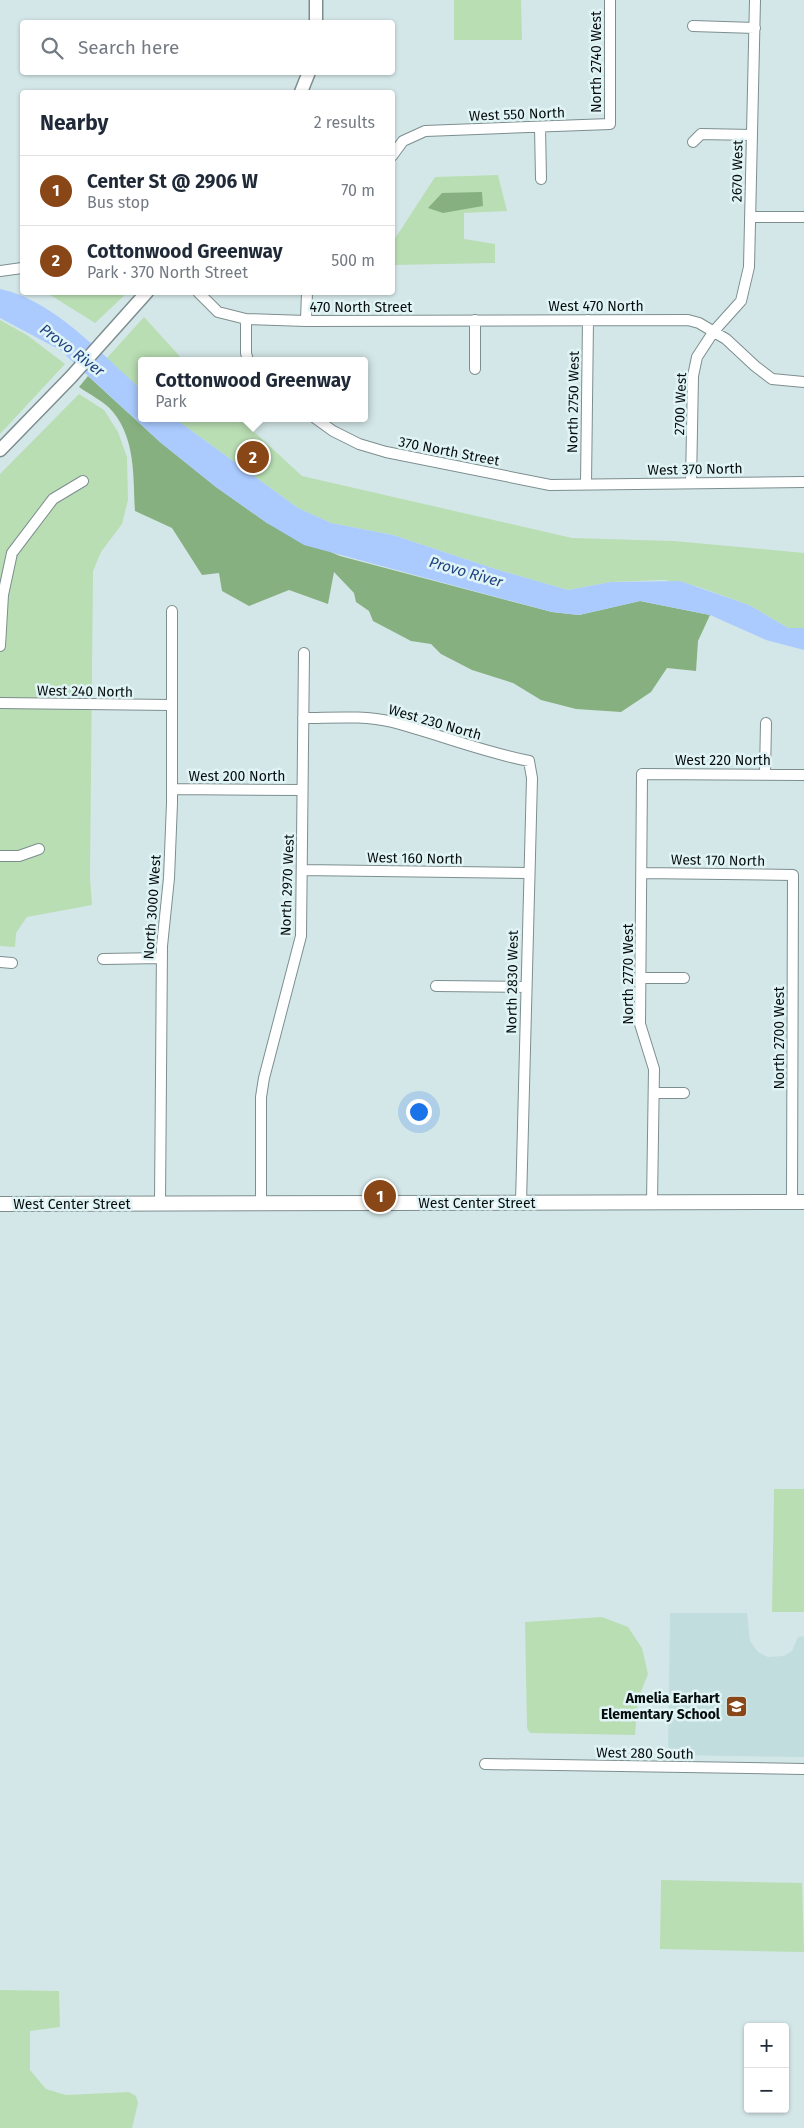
<!DOCTYPE html>
<html lang="en">
<head>
<meta charset="utf-8">
<style>
	body { margin:0; font-family:"Fira Sans",sans-serif; background:#f2f2f3; color:#1f2937 }
	.controls { position:absolute; right:15px; bottom:15px; display:grid; overflow:hidden; border-radius:5px; box-shadow:0 1px 4px #0004 }
	.controls button { width:45px; height:45px; display:grid; place-items:center; padding:0; border:0; border-bottom:1px solid #e0e1e3; background:#fff; color:#1f2937; font:25px sans-serif }
	.you { position:absolute; left:418px; top:1111px; width:18px; height:18px; margin:-12px; border:4px solid #fff; border-radius:50%; background:#1a73e8; box-shadow:0 0 0 8px #1a73e833 }
	.badge { display:grid; place-items:center; width:32px; height:32px; border-radius:50%; background:#894617; color:#fff; font-size:16px; font-weight:700 }
	.pin { position:absolute; translate:-50% -50%; border:2px solid #fff; box-shadow:0 1px 5px #0006 }
	.popup { position:absolute; left:138px; top:357px; width:230px; height:65px; box-sizing:border-box; display:grid; place-content:center; border-radius:5px; background:#fff; filter:drop-shadow(0 1px 4px #0005); font-size:16px; white-space:nowrap; color:#747a83 }
	.popup b { font-size:19px; color:#1f2937 }
	.popup::after { content:''; position:absolute; left:50%; top:100%; margin-left:-10px; border:10px solid transparent; border-top-color:#fff }
	.list { margin:0; padding:0; list-style:none }
	h2 { display:flex; justify-content:space-between; align-items:center; height:65px; margin:0; padding:0 20px; font-size:21px }
	h2 small { font-size:16px; font-weight:400; color:#747a83 }
	.list li { display:grid; grid-template-columns:32px 1fr auto; gap:15px; align-items:center; box-sizing:border-box; height:70px; padding:0 20px; border-top:1px solid #e0e1e3 }
	.list b { display:block; font-size:19px; white-space:nowrap }
	.list p { margin:0; font-size:16px; white-space:nowrap; color:#747a83 }
	.list em { font-size:16px; font-style:normal; color:#747a83 }
	.icon { flex:none; width:28px; height:28px; fill:none; stroke:currentColor; stroke-width:2; stroke-linecap:round; stroke-linejoin:round }
	.map { position:relative; flex:none; width:804px; height:2128px; overflow:hidden }
	.search { position:absolute; background:#fff; box-shadow:0 1px 4px #0004; left:20px; top:20px; width:375px; height:55px; display:flex; align-items:center; gap:12px; box-sizing:border-box; padding:0 18px; border-radius:5px; color:#747a83; font-size:19px }
	.panel { position:absolute; background:#fff; box-shadow:0 1px 4px #0004; left:20px; top:90px; width:375px; height:205px; border-radius:5px }
	.map>svg:first-child { display:block }
	.built { fill:#c1ddde }
	.green { fill:#b9deb3 }
	.forest { fill:#87b080 }
	.water { fill:#abcbff }
	.lines { fill:none; stroke-linecap:round; stroke-linejoin:round }
	.minor-casing { stroke:#7d8e8f; stroke-width:12 }
	.tertiary-casing { stroke:#7d8e8f; stroke-width:15 }
	.secondary-casing { stroke:#7d8e8f; stroke-width:16 }
	.minor { stroke:#fff; stroke-width:10 }
	.tertiary { stroke:#fff; stroke-width:12 }
	.secondary { stroke:#fff; stroke-width:14 }
	.labels { text-anchor:middle; stroke-width:5; stroke-linejoin:round; paint-order:stroke }
	.street-label { font-size:14px; fill:#070d0e; stroke:#e1f4f5 }
	.poi-label { font-size:14px; font-weight:bold; fill:#070d0e; stroke:#e1f4f5; text-anchor:end }
	.water-label { font-size:15px; font-style:italic; fill:#1f4380; stroke:#e1f4f5 }
</style>
</head>
<body>
<div class="map">
<svg width="804" height="2128" viewBox="0 0 804 2128">
	<rect width="100%" height="100%" fill="#d4e7e8"/>
	<path class="built" d="M670,1613h77l3,28 8,11 10,5 16,-1 8,-5 6,-14 6,-1v121l-136,-2z"/>
	<path class="green" d="M454,0h67l1,40h-68z
		M498,175l9,36 -43,2v26l31,5v19l-102,2 -1,-22 43,-66z
		M47,293h80l-32,30z
		M144,317l40,44h-42v29l-36,-31z
		M0,320l27,15 38,29 -65,70z
		M79,394l25,16 14,22 9,25 1,43 -6,24 -21,28 -8,19 -3,307 2,27 -65,12 -11,16 -1,14 -15,-1v-472z
		M174,418h65l63,58 270,62 102,3 130,12v75h-16l-39,-23 -53,-19 -32,-6 -53,2 -43,8 -73,-21 -102,-34 -62,-12 -33,-15z
		M774,1489h30v123h-32z
		M602,1617l26,10 14,21 6,26 -10,25 -3,36 -105,-2 -3,-5 -2,-106z
		M661,1880l141,3 2,69 -144,-3z
		M0,1990l59,1 1,36 -30,4v39l16,19 20,6 63,-3 7,4 2,7 -6,25h-132z"/>
	<path class="forest" d="M482,192l1,14 -40,7 -15,-5 14,-15z
		M88,376l72,66 56,45 51,36 18,9 55,24 212,56 27,3 61,-14 70,14 -12,26 -2,30 -29,-3 -16,24 -30,20 -45,-3 -35,-9 -28,-17 -41,-13 -31,-16 -10,-10 -20,-3 -38,-20 -4,-10 -13,-9 -2,-9 -20,-21 -6,32 -39,-14 -40,16 -27,-15 -3,-18 -17,2 -30,-47 -37,-17c-2,-33 1,-71 -22,-99 -8,-10 -24,-18 -34,-25z"/>
	<path class="water" d="M0,289c54,11 102,66 142,101v28h32l124,90 33,15 62,12 102,34 73,21 43,-8 69,-1 69,24 39,23h16v22l-38,-10 -56,-25 -70,-14 -61,14 -27,-3 -248,-67 -37,-22 -51,-36 -56,-45 -100,-92 -60,-32z"/>
	<g class="lines">
		<defs>
			<path id="minor" d="M693,26l62,2
				M540,127l1,52
				M693,142l8,-8 51,1
				M392,156l11,-15 22,-10 185,-7v-124
				M750,217h54
				M0,271l22,-3
				M198,292l20,20 28,7 60,2 382,-1 11,3 27,16 29,27 17,13 32,3
				M246,319v34l2,8
				M475,320v49
				M306,321l1,-29
				M315,418l18,13 26,13 27,8 164,33 254,-3
				M691,483l2,-107 4,-19 17,-26 27,-30 8,-34 6,-267
				M586,484l2,-164
				M0,646l3,-51 9,-42 41,-54 30,-18
				M0,703l171,2
				M303,718c29,0 60,-3 89,4 46,12 90,30 137,39l3,17 -11,425
				M765,774l1,-51
				M172,789l130,1
				M0,856h19l20,-7
				M302,870l226,3
				M642,873l151,2 -1,327
				M103,959l59,-1
				M0,962l12,1
				M640,978h44
				M436,986l90,1
				M654,1093h30
				M652,1202l2,-133 -14,-45 2,-250 162,1
				M160,1204l2,-258 7,-68 3,-75v-192
				M261,1204v-107l3,-19 37,-142 3,-283
				M485,1764l319,5"/>
			<path id="tertiary" d="M316,22v-22
				M301,92l8,-20
				M0,450l71,-73 76,-85"/>
			<path id="secondary" d="M0,1204l804,-2"/>
		</defs>
		<use href="#minor" class="minor-casing"/>
		<use href="#tertiary" class="tertiary-casing"/>
		<use href="#secondary" class="secondary-casing"/>
		<use href="#minor" class="minor"/>
		<use href="#tertiary" class="tertiary"/>
		<use href="#secondary" class="secondary"/>
	</g>
	<defs>
		<symbol id="school-square" viewBox="-11 -11 22 22"><rect x="-9" y="-9" width="18" height="18" rx="4" fill="#894617" stroke="#e1f4f5"/><path d="M0-5L7-2L0 1L-7-2ZM-4 1L0 2.5L4 1V4Q0 6-4 4Z" fill="#fff"/></symbol>
	</defs>
	<g fill-rule="evenodd">
		<use href="#school-square" x="724" y="1694" width="25" height="25"/>
	</g>
	<g class="labels">
		<g class="street-label">
			<text transform="translate(596 62) rotate(-90)" y="5">North 2740 West</text>
			<text transform="translate(517 114) rotate(-2)" y="5">West 550 North</text>
			<text transform="translate(737 171) rotate(-89)" y="5">2670 West</text>
			<text x="596" y="311">West 470 North</text>
			<text x="361" y="312">470 North Street</text>
			<text transform="translate(573 402) rotate(-89)" y="5">North 2750 West</text>
			<text transform="translate(680 404) rotate(-88)" y="5">2700 West</text>
			<text transform="translate(449 451) rotate(11)" y="5">370 North Street</text>
			<text transform="translate(695 469) rotate(-1)" y="5">West 370 North</text>
			<text transform="translate(85 691) rotate(1)" y="5">West 240 North</text>
			<text transform="translate(435 722) rotate(16)" y="5">West 230 North</text>
			<text x="723" y="765">West 220 North</text>
			<text x="237" y="781">West 200 North</text>
			<text transform="translate(415 858) rotate(1)" y="5">West 160 North</text>
			<text transform="translate(718 860) rotate(1)" y="5">West 170 North</text>
			<text transform="translate(287 885) rotate(-88)" y="5">North 2970 West</text>
			<text transform="translate(152 907) rotate(-86)" y="5">North 3000 West</text>
			<text transform="translate(628 974) rotate(-90)" y="5">North 2770 West</text>
			<text transform="translate(512 982) rotate(-89)" y="5">North 2830 West</text>
			<text transform="translate(779 1038) rotate(-90)" y="5">North 2700 West</text>
			<text x="477" y="1208">West Center Street</text>
			<text x="72" y="1209">West Center Street</text>
			<text transform="translate(645 1753) rotate(1)" y="5">West 280 South</text>
		</g>
		<g class="poi-label">
			<text x="720" y="1703">Amelia Earhart<tspan x="720" dy="16">Elementary School</tspan></text>
		</g>
		<g class="water-label">
			<text transform="translate(72 350) rotate(37)" y="5">Provo River</text>
			<text transform="translate(466 572) rotate(16)" y="5">Provo River</text>
		</g>
	</g>
</svg>
<div class="controls">
<button>+</button>
<button>−</button>
</div>
<div class="you"></div>
<div class="pin badge" style="left:380px;top:1196px">1</div>
<div class="pin badge" style="left:253px;top:457px">2</div>
<div class="popup"><b>Cottonwood Greenway</b>Park</div>
<div class="search"><svg class="icon" aria-label="search" viewBox="0 0 24 24"><circle cx="10" cy="10" r="6"/><path d="M15 15l6 6"/></svg>Search here</div>
<section class="panel">
<h2>Nearby<small>2 results</small></h2>
<ul class="list">
<li><span class="badge">1</span><div><b>Center St @ 2906 W</b><p>Bus stop</p></div><em>70 m</em></li>
<li><span class="badge">2</span><div><b>Cottonwood Greenway</b><p>Park · 370 North Street</p></div><em>500 m</em></li>
</ul>
</section>
</div>
</body>
</html>
